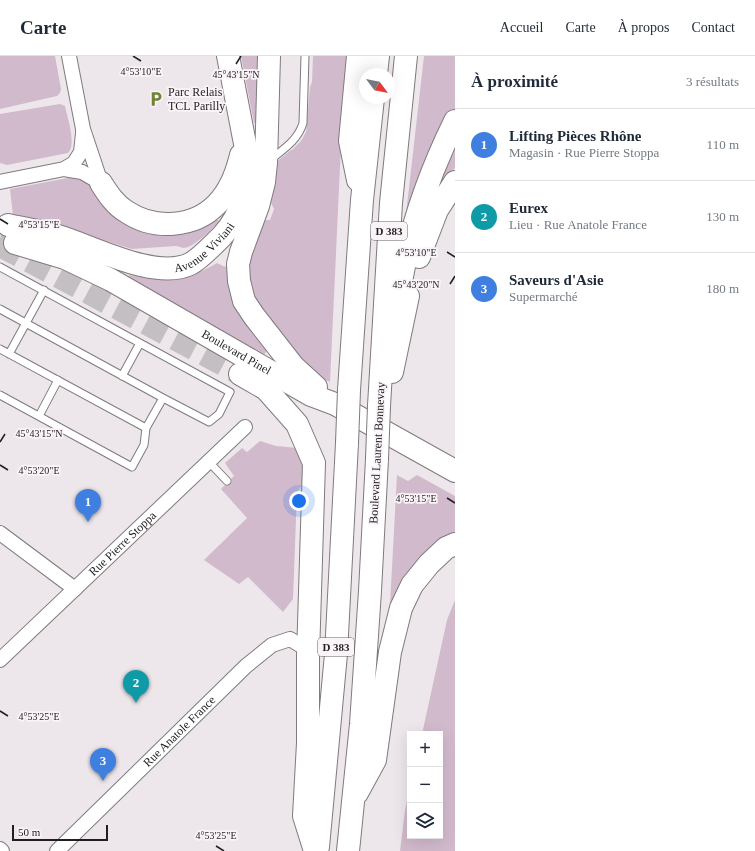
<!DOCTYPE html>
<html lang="fr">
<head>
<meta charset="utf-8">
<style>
	body { margin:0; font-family:"Times New Roman",serif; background:#f2f2f3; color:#1f2937 }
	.controls { position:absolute; right:12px; bottom:12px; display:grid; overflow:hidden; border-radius:0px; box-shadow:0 4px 16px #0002 }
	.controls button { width:36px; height:36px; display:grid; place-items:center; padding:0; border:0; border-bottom:1px solid #e0e1e3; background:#fff; color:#1f2937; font:20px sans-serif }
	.compass { position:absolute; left:359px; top:12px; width:36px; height:36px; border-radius:50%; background:#fff; box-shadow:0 4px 16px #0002; rotate:122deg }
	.scale { position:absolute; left:12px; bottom:10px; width:96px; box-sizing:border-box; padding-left:4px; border:2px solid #201e20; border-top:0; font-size:11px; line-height:14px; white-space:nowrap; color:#201e20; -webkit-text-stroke:3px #faf4f9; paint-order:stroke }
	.you { position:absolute; left:299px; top:445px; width:14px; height:14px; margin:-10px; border:3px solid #fff; border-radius:50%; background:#1a73e8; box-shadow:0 0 0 6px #1a73e833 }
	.badge { display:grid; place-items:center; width:26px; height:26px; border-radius:50%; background:#7c3aed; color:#fff; font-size:13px; font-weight:700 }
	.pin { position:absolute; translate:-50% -33px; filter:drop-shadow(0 1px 2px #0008) }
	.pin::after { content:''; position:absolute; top:21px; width:14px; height:12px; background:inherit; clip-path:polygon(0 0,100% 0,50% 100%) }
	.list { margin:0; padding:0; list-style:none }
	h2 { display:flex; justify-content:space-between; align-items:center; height:52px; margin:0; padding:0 16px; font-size:17px }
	h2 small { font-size:13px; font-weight:400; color:#747a83 }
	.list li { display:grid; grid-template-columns:26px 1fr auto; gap:12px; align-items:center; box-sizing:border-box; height:72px; padding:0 16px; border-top:1px solid #e0e1e3 }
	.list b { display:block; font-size:15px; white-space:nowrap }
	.list p { margin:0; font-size:13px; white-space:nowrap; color:#747a83 }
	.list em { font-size:13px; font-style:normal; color:#747a83 }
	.icon { flex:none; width:22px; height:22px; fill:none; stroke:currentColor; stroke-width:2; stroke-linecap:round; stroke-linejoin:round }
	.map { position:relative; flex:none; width:455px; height:795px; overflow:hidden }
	header { display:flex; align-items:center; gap:24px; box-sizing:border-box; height:56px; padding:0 20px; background:#fff; border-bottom:1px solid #e0e1e3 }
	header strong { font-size:19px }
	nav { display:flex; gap:22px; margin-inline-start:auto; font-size:14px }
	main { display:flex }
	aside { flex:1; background:#fff }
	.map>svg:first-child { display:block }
	.green { fill:#d2bacd }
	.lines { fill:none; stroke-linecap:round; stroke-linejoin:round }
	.primary-tunnel { stroke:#c4bfc2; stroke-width:22; stroke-dasharray:22 11; stroke-linecap:butt }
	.highway-tunnel { stroke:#c4bfc2; stroke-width:22; stroke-dasharray:22 11; stroke-linecap:butt }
	.lane-casing { stroke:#7f7a7e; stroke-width:9 }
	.street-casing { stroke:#7f7a7e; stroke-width:16 }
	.primary-casing { stroke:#7f7a7e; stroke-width:24 }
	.highway-casing { stroke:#7f7a7e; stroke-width:24 }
	.lane { stroke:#fff; stroke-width:7 }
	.street { stroke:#fff; stroke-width:14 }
	.primary { stroke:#fff; stroke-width:22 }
	.highway { stroke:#fff; stroke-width:22 }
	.highway-bridge-casing { stroke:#7f7a7e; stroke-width:24; stroke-linecap:butt }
	.highway-bridge { stroke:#fff; stroke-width:22 }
	.ticks { fill:none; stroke:#201e20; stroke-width:1.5 }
	.labels { text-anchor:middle; stroke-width:3.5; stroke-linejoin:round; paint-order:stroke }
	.shield { fill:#faf4f9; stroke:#615e61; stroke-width:1 }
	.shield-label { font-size:11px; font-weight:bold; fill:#201e20 }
	.poi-label { font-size:12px; fill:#201e20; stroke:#faf4f9; text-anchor:start }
	.street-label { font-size:12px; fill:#201e20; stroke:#faf4f9 }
	.ticks-label { font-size:10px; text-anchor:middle; fill:#201e20; stroke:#faf4f9; stroke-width:3.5; stroke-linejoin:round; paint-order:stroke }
</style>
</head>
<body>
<header>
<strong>Carte</strong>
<nav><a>Accueil</a><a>Carte</a><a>À propos</a><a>Contact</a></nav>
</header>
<main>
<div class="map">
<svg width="455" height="795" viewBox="0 0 455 795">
	<rect width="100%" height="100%" fill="#ede7eb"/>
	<path class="green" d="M0,0h55l6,33 -1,4 -3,3 -57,13z
		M241,0h18l-2,66 -3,1z
		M313,0h35l-5,47 -13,279 -15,-7 -61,-71 -9,-32 19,-52h6l4,-11 -3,-6 2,-14 2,-26 16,-13h1l9,-9 5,-9 4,-45 2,-5z
		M424,0h31v54l-8,15 -41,89z
		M60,48l5,2c2,11 12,38 3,47l-61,12 -7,-2v-49z
		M455,87v25l-6,6 -12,20 2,-16z
		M78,120l12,8 21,26 102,6 6,5c-7,8 -25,27 -36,27 -3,-1 -5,-2 -7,-2l-44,3 -62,-19 -57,-14 -3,-27z
		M217,207l6,3 5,1 40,82 -4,6 -137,-74 2,-6c35,5 57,7 88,-12z
		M260,385l16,5 22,2 5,16 1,17 -7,12 -4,106 -10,13 -35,-35 -9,7 -35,-24 43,-42 -26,-29 13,-13 -9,-13 17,-15 5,4z
		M397,419l11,6 9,-6 38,21v42l-66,85z
		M455,544v251h-55l5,-41 5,-23v49h30v-102h-18l25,-114z"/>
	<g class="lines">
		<path class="primary-tunnel" d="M0,182l15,5"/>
		<path class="highway-tunnel" d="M0,190l240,128"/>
		<defs>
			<path id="lane" d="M270,104c14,-11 28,-20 33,-37l2,-67
				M0,211l230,125 -11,22 -10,8 -46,-24 -17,30 -146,-79
				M0,253l163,89
				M9,298l35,-64
				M122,320l18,-33
				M0,339l132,72 12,-22 2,-17
				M39,360l19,-36
				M209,406l18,19"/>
			<g id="street">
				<path d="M69,0l14,73 18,54"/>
				<path d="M64,113l18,3 19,11"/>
				<path d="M0,126l64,-13 10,-6 7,-11 2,-19"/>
				<path d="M0,477l75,56"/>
				<path id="s1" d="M0,604l245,-233"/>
				<path d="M0,793l2,2"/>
				<path id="s2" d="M57,795l189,-185 26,-21 18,-6 13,8 5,9"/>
			</g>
			<g id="primary">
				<path d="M269,0l-3,107 -2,19 -6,24 -17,46 -3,12 1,17 5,20 10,15 39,50 23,21"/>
				<path d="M101,127c7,11 14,22 26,29 27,18 67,16 90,-8 13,-13 20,-32 24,-49"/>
				<path id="s3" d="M8,169c18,4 38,7 56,13 33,11 93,42 126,26 10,-5 24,-20 32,-28 21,-22 28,-53 25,-82l-19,-98"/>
				<path id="s4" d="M15,187l50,15 46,22 200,115 24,9 120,67"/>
			</g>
			<path id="highway" d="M358,0l-8,85 8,39
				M376,18l2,-18
				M419,201l18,-47 18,-28
				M397,255c7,-66 29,-131 58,-190
				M392,316l16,-76
				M240,318l26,15 31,35 17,39 -6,193v87l-4,73 11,35
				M349,334l13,-190 11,-102
				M379,350l12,-203 15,-147
				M357,737l18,-33 15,-108 11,-44 11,-23 17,-21 17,-16 9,-4
				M318,791l18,-193 11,-211
				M348,795l13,-127 9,-133 7,-132"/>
		</defs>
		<use href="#lane" class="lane-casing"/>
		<use href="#street" class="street-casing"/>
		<use href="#primary" class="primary-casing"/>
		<use href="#highway" class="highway-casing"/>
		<use href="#lane" class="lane"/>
		<use href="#street" class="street"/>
		<use href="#primary" class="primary"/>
		<use href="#highway" class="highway"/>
		<defs>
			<path id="highway-bridge" d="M347,387l2,-53
				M377,403l2,-53"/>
		</defs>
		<use href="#highway-bridge" class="highway-bridge-casing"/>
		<use href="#highway-bridge" class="highway-bridge"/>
	</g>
	<path class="ticks" d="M133,0l8,5M236,8l5,-8M0,163l8,5M447,196l8,5M450,228l5,-8M0,386l5,-8M0,409l8,5M447,442l8,5M0,655l8,5M216,790l8,5"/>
	<defs>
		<symbol id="parking-bare" viewBox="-9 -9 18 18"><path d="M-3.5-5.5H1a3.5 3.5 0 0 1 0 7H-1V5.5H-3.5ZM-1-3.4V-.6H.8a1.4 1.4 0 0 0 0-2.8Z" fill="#6e8334" stroke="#faf4f9" stroke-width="2.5" paint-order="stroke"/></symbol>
	</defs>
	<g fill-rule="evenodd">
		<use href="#parking-bare" x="145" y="32" width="22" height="22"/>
	</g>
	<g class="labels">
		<g class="shield">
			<rect x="371" y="166" width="36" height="18" rx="3"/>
			<rect x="318" y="582" width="36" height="18" rx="3"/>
		</g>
		<g class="shield-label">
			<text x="389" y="179">D 383</text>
			<text x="336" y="595">D 383</text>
		</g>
		<g class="poi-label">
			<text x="168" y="40">Parc Relais<tspan x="168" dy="14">TCL Parilly</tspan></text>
		</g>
		<g class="street-label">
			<text dy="4" stroke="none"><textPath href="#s3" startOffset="210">Avenue Viviani</textPath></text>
			<text dy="4" stroke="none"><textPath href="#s4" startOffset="248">Boulevard Pinel</textPath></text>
			<text transform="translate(377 397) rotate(-87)" y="4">Boulevard Laurent Bonnevay</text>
			<text dy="4" stroke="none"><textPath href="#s1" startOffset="169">Rue Pierre Stoppa</textPath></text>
			<text dy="4" stroke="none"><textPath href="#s2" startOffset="171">Rue Anatole France</textPath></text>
		</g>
	</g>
	<g class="ticks-label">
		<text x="141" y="19">4°53'10"E</text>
		<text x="236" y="22">45°43'15"N</text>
		<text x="39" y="172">4°53'15"E</text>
		<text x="416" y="200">4°53'10"E</text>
		<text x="416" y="232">45°43'20"N</text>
		<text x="39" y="381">45°43'15"N</text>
		<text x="39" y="418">4°53'20"E</text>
		<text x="416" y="446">4°53'15"E</text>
		<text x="39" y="664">4°53'25"E</text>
		<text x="216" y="783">4°53'25"E</text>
	</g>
</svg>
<div class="controls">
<button>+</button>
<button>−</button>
<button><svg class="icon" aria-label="layers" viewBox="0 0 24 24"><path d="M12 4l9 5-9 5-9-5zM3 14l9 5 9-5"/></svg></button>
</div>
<svg class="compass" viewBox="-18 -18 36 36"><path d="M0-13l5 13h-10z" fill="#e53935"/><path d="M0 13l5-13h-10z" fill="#747a83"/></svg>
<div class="scale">50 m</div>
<div class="you"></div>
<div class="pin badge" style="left:88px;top:466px;background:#3f7fe0">1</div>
<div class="pin badge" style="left:136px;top:647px;background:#0f9aa8">2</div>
<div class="pin badge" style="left:103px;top:725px;background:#3f7fe0">3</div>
</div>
<aside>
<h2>À proximité<small>3 résultats</small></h2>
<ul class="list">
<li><span class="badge" style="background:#3f7fe0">1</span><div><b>Lifting Pièces Rhône</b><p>Magasin · Rue Pierre Stoppa</p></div><em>110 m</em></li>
<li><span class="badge" style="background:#0f9aa8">2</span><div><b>Eurex</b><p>Lieu · Rue Anatole France</p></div><em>130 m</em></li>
<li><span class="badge" style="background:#3f7fe0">3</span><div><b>Saveurs d'Asie</b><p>Supermarché</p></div><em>180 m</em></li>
</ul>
</aside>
</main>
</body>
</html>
